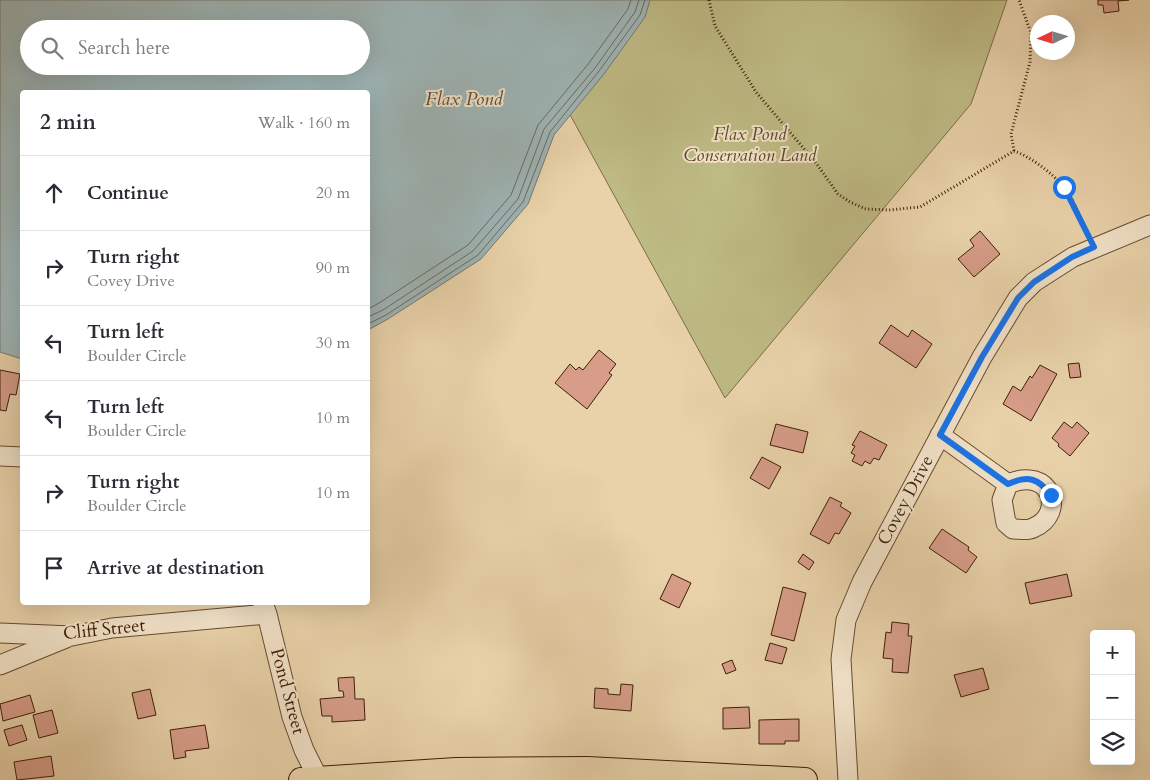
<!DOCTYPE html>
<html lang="en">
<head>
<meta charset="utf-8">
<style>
	body { margin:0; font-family:Cardo,serif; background:#f2f2f3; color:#2b2b33 }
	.controls { position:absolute; right:15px; bottom:15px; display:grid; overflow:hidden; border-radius:5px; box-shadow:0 5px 20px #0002 }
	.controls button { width:45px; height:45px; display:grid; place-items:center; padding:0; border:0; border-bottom:1px solid #e1e1e2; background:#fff; color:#2b2b33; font:25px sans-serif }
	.compass { position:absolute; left:1030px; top:15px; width:45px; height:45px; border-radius:50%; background:#fff; box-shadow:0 5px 20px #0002; rotate:266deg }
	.stop { position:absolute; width:15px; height:15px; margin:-11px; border:4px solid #1a73e8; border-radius:50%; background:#fff }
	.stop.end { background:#1a73e8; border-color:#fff; box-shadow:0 1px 5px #0008 }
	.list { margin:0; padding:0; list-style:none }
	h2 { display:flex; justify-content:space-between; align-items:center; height:65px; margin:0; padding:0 20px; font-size:21px }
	h2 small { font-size:16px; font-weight:400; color:#7c7c81 }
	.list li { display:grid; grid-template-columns:32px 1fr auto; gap:15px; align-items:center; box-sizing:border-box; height:75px; padding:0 20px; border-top:1px solid #e1e1e2 }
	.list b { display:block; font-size:19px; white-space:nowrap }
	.list p { margin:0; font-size:16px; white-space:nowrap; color:#7c7c81 }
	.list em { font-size:16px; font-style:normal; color:#7c7c81 }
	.icon { flex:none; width:28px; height:28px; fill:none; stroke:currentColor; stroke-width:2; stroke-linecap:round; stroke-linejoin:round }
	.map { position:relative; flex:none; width:1150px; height:780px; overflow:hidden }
	.search { position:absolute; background:#fff; box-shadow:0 5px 20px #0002; left:20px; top:20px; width:350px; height:55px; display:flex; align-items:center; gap:12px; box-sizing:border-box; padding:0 18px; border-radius:28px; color:#7c7c81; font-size:19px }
	.panel { position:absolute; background:#fff; box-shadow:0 5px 20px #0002; left:20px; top:90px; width:350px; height:515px; border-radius:5px }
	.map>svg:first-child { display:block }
	.green { fill:#beba84; stroke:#7e6c46 }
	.water { fill:#9db4b5; stroke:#777870; fill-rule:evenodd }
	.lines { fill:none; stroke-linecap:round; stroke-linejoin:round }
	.shore { stroke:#6e695e; stroke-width:1 }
	.building { fill:#d79d89; stroke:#3e1e08 }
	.minor-casing { stroke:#694b30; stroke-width:21 }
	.major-casing { stroke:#3e1e08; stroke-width:26 }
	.path { stroke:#3e1e08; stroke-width:3; stroke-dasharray:1 2.5; stroke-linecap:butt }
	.minor { stroke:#f1e2c8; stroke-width:19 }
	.major { stroke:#e9d2aa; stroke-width:24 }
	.route { stroke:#1a73e8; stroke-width:6 }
	.labels { text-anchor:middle; stroke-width:4; stroke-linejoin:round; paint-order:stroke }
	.park-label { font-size:18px; font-style:italic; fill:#5e4527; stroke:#f1e2c8 }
	.street-label { font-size:18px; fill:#3e1e08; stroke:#f1e2c8 }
	.water-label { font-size:19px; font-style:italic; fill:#5a4b3c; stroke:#f1e2c8 }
</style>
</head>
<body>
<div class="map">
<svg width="1150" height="780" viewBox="0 0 1150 780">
	<rect width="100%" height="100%" fill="#e9d2aa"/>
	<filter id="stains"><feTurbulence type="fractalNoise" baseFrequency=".004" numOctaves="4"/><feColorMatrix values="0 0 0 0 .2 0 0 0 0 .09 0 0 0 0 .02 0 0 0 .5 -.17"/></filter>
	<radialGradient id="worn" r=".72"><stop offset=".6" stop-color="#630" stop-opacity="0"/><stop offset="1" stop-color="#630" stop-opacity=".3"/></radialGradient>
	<path class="green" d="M597,0h410l-36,104 -246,294 -174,-318z"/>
	<path class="water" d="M0,0h650l-5,17 -41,57 -50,61 -26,69 -47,55 -93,60 -20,11v-238h-346v267l-22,-7zM29,29h332v37h-332z"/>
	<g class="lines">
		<path class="shore" d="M368,309l11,-6 89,-58 43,-50 27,-70 51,-62 39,-54 3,-9
			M368,317l15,-7 90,-59 45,-52 26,-70 51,-61 40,-56 4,-12
			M368,324l18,-9 92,-60 45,-53 27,-70 49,-61 41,-56 5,-15"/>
	</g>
	<path class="building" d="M1098,0h31l-11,1 1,10 -15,2 -1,-8h-5z
		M980,231l20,23 -26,23 -16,-18 16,-13 -4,-6z
		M891,325l17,12 4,-7 20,14 -16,24 -37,-25z
		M599,350l17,14 -7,9 3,2 -25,34 -32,-26 15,-19 6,6 3,-3 4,3z
		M1079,363l2,14 -11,1 -2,-14z
		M1040,365l17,9 -26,47 -28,-17 10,-18 8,5 9,-15 2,2z
		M0,370l20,4 -4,21 -6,-1 -4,17 -6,-1z
		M1064,422l8,6 5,-6 12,11 -19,23 -12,-10 1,-2 -7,-6z
		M776,424l32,8 -5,21 -33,-8z
		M860,431l27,14 -8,15 -5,-2 -4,6 -5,-3 -3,5 -10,-5 3,-6 -4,-2 4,-7 -3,-1z
		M762,457l19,10 -12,22 -19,-11z
		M830,497l12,6 -2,3 11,7 -12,21 -4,-1 -6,11 -19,-10z
		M942,529l27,18 -1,3 9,7 -11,16 -37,-25z
		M803,554l11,8 -5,8 -11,-8z
		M672,574l19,9 -12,25 -19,-9z
		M1067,574l5,22 -42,8 -5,-21z
		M783,587l23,6 -12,48 -23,-6z
		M892,622l17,2 -1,12h4l-4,37 -16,-1 1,-13 -10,-1 3,-26 5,1z
		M770,643l17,5 -5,16 -17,-4z
		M732,660l4,10 -10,4 -4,-10z
		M983,668l6,21 -28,8 -7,-22z
		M354,677l1,22h9l1,21 -33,2v-6h-10l-2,-17 24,-2 -1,-6h-4l-1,-13z
		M621,684l12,1 -2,26 -37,-3 1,-20 13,1v5l12,1z
		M150,689l6,26 -18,4 -6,-26z
		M30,695l5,17 -32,9 -3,-17z
		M749,707l1,21 -27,1v-21z
		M52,710l6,23 -19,5 -6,-23z
		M799,719v22h-14v3h-26v-24z
		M22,725l5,15 -18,6 -5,-16z
		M205,725l4,23 -24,3 1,6 -12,2 -4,-29z
		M51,756l3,20 -37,4 -3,-18z"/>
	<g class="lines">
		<defs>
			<path id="minor" d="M940,435l68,49c43,-19 59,30 25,44 -6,3 -14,1 -20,1l-7,-6 -4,-23 6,-16
				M0,456l22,1
				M263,603l4,11 25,103 12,33 14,28
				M0,633l72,3 40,-8 155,-14
				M0,665l66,-27
				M848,780l-7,-121 5,-39 16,-38 120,-225 36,-59 16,-16 39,-25 77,-32"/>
			<path id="major" d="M301,780l155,-10 131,-1 218,11"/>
		</defs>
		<use href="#minor" class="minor-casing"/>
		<use href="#major" class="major-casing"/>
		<path class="path" d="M709,0l6,26 41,66 60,71 22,31 12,8 16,7 23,1 31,-3 94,-56c17,6 38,22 50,36 10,13 16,31 23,45
			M1014,151l-3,-17 19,-72 1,-29 -12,-33"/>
		<use href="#minor" class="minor"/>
		<use href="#major" class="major"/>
	</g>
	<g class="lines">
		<path class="route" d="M1051,495c-13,-17 -23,-20 -43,-11l-68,-49 42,-78 36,-59 16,-16 38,-25 22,-10 -30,-60"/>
	</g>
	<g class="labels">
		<g class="park-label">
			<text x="750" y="140">Flax Pond<tspan x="750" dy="21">Conservation Land</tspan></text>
		</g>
		<g class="street-label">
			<text transform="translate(905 500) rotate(-62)" y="6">Covey Drive</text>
			<text transform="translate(104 629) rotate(-6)" y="6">Cliff Street</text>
			<text transform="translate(288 691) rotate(75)" y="6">Pond Street</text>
		</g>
		<g class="water-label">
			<text x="464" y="105">Flax Pond</text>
		</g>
	</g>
	<rect width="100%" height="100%" filter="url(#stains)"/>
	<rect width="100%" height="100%" fill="url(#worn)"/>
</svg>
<div class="controls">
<button>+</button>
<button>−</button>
<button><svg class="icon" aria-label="layers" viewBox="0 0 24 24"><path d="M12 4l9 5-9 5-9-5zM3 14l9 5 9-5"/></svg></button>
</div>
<svg class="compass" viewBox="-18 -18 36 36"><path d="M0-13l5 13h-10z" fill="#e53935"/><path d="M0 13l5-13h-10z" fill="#7c7c81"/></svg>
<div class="stop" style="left:1064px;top:187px"></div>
<div class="stop end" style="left:1051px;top:495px"></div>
<div class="search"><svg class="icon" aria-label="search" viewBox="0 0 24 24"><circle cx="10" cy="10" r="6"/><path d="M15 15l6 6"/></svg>Search here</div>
<section class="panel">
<h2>2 min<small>Walk · 160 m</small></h2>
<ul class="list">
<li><svg class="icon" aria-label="ahead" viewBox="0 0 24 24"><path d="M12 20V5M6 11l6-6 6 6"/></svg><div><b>Continue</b></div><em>20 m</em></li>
<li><svg class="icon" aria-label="right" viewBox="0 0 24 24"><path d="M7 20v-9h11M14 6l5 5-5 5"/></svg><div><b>Turn right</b><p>Covey Drive</p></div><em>90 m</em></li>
<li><svg class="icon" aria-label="left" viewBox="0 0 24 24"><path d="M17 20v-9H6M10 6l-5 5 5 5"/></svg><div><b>Turn left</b><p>Boulder Circle</p></div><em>30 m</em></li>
<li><svg class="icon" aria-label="left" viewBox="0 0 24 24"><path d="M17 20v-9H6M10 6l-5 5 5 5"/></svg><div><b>Turn left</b><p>Boulder Circle</p></div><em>10 m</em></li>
<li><svg class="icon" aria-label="right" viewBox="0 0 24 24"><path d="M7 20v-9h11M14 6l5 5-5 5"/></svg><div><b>Turn right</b><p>Boulder Circle</p></div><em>10 m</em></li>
<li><svg class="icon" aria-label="arrive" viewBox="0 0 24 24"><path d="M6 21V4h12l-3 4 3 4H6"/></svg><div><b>Arrive at destination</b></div></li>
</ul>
</section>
</div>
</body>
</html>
